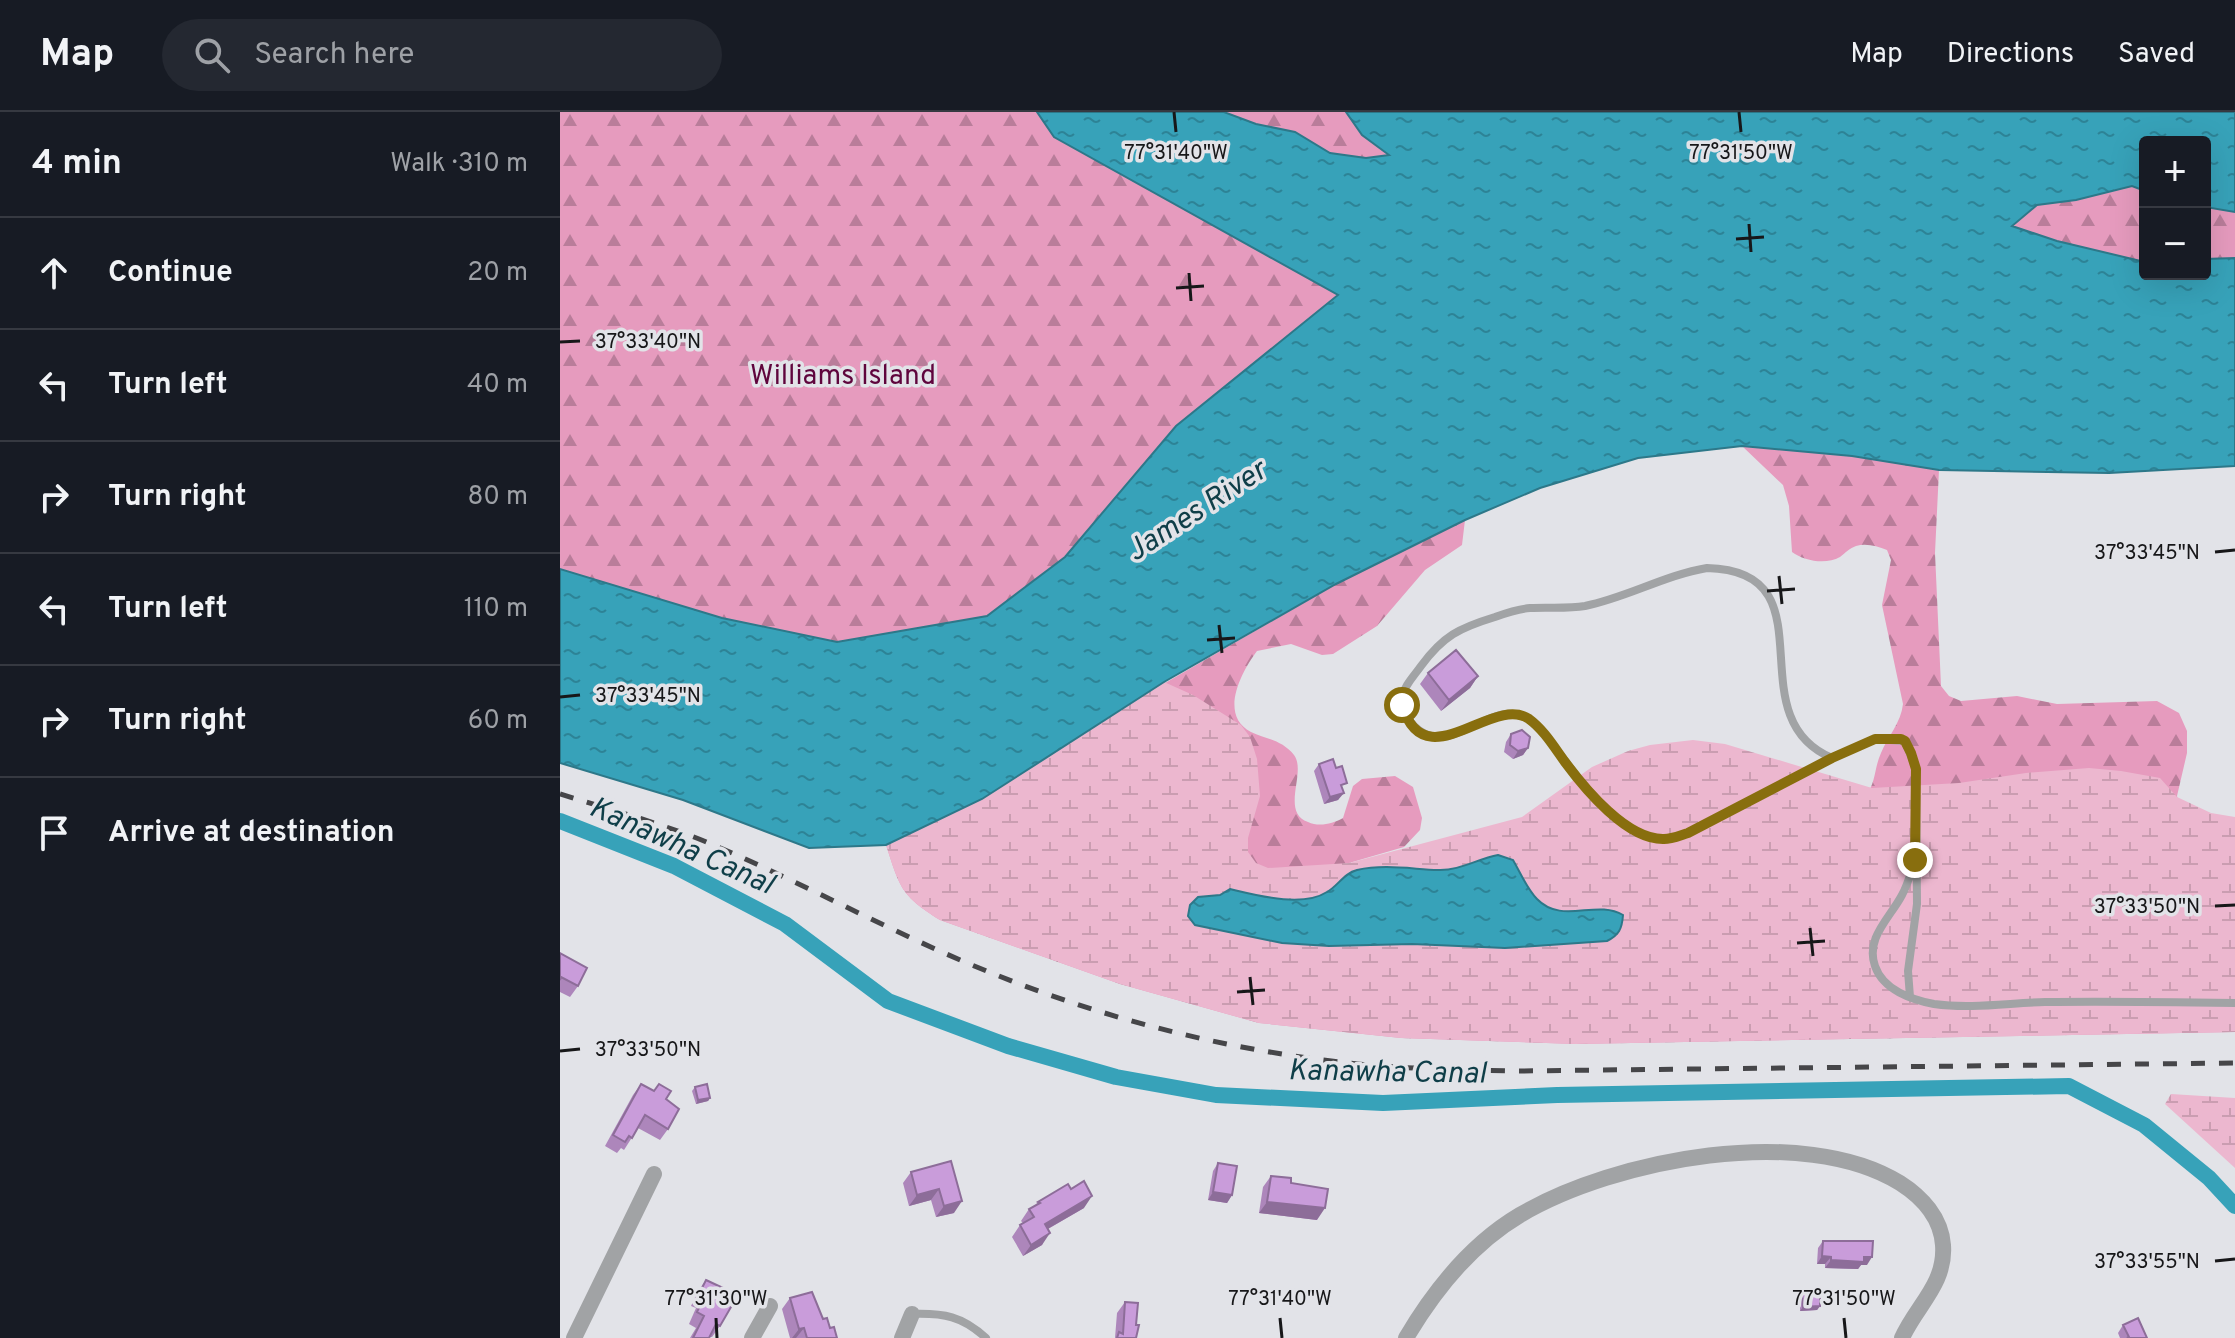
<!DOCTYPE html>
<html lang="en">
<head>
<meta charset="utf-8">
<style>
	body { margin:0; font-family:Overpass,sans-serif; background:#242831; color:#f1f3f6 }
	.controls { position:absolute; right:24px; top:24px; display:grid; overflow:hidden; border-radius:8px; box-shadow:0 8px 32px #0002 }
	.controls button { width:72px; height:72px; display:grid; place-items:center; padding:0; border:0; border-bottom:2px solid #363941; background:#171b24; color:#f1f3f6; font:40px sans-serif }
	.stop { position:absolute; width:24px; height:24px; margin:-18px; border:6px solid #886e0e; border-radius:50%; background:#fff }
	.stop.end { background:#886e0e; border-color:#fff; box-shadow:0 2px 8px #0008 }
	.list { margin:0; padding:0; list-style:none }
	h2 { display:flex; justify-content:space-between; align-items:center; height:104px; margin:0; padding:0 32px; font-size:34px }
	h2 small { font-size:26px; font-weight:400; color:#9ea1a6 }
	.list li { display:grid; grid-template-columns:52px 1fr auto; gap:24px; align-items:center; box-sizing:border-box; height:112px; padding:0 32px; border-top:2px solid #363941 }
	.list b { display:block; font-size:30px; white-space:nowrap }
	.list em { font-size:26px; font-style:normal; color:#9ea1a6 }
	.icon { flex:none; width:44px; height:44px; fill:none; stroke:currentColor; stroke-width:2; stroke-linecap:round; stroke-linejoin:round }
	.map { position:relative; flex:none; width:1675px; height:1226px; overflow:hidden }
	header { display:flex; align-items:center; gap:48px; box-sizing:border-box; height:112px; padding:0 40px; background:#171b24; border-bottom:2px solid #363941 }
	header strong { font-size:38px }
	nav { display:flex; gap:44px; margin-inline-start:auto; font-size:28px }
	.search { width:560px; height:72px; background:#242831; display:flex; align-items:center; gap:20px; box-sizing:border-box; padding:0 28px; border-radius:44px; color:#9ea1a6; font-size:30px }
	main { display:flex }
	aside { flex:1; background:#171b24 }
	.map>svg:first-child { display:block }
	.forest { fill:url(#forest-firs) }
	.wetland { fill:url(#wetland-marsh) }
	.water { fill:url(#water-ripples); stroke:#2d7889; stroke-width:2 }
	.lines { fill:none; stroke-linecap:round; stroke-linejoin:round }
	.canal { stroke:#37a2b9; stroke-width:16 }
	.service { stroke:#a1a3a5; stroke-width:8 }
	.minor { stroke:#a1a3a5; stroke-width:16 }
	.rail { stroke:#464649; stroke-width:5; stroke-dasharray:14 14; stroke-linecap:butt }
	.wall { fill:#ad86bb }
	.shaded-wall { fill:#8d6d99 }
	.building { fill:#c99cda; stroke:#8d6d99; stroke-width:2 }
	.route { stroke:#886e0e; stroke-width:10 }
	.ticks { fill:none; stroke:#171719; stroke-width:3 }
	.labels { text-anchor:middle; stroke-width:7; stroke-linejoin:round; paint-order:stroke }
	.park-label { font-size:28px; fill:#5f053d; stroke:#e2e3e8 }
	.water-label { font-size:30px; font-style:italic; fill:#0f3e48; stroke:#e2e3e8 }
	.ticks-label { font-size:20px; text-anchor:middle; fill:#171719; stroke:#e2e3e8; stroke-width:7; stroke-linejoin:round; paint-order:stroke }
</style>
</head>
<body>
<header>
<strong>Map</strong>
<div class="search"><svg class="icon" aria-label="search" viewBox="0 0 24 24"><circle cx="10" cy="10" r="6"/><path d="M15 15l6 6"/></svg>Search here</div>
<nav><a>Map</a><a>Directions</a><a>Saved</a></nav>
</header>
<main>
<aside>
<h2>4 min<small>Walk · 310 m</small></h2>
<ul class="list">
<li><svg class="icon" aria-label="ahead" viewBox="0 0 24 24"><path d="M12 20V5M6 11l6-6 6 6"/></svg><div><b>Continue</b></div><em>20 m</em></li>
<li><svg class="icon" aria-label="left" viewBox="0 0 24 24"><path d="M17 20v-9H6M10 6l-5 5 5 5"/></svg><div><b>Turn left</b></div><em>40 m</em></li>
<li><svg class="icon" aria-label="right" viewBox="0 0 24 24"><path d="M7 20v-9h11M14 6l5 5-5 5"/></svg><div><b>Turn right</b></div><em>80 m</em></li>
<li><svg class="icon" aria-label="left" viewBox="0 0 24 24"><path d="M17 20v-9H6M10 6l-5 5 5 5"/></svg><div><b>Turn left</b></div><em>110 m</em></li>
<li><svg class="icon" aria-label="right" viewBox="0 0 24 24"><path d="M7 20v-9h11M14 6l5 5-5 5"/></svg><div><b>Turn right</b></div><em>60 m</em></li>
<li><svg class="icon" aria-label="arrive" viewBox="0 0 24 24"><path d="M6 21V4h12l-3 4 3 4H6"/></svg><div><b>Arrive at destination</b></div></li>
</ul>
</aside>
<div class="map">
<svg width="1675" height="1226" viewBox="0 0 1675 1226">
	<defs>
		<pattern id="forest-firs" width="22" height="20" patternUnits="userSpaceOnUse" patternTransform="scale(2)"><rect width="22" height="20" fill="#e69bbe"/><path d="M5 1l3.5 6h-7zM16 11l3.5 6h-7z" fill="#b97d9a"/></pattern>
		<pattern id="wetland-marsh" width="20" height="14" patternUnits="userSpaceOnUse" patternTransform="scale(2)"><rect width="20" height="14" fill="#ecb7cf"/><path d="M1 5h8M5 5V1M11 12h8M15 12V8" fill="none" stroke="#ca9db1"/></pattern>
		<pattern id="water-ripples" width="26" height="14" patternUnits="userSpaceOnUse" patternTransform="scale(2)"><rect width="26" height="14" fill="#37a2b9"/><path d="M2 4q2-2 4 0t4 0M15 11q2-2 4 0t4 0" fill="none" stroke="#2d8396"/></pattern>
	</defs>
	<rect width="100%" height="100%" fill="#e2e3e8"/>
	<path class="forest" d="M0,0h477l18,25 284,158 -163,131 -111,131 -78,59 -150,26 -115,-24 -162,-49z
		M664,0h122l16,23 28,21 -24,2 -36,-5 -35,-21 -39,-8z
		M1572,74l13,5v71l-88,-21 -45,-15 25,-21 39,-5z
		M1645,95l30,5v46l-30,1z
		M1182,334l110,10 87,14 -4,83 6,133 8,10 12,5 56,-5 40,8 100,-3 22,12 8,18v22l-10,43 58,236 -659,12 -175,-6 -142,-15 -139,-39 -180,-64c-40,-25 -40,-33 -54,-75l450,-261 129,-64 -3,25 -37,25 -48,56 -44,28 -11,1 -31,-11 -34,7c-15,20 -39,64 -6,81 15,7 31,8 43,23 13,17 -14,57 14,67 11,5 24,2 35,-4l10,-32 9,-7 33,-3 18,11 9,31 -2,12 -16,17 -55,16 -309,47 825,-113c11,-13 9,-29 16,-44 7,-17 20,-30 22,-49l-21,-99 9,-45 -4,-10c-10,-4 -21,-7 -31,-4 -6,2 -11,7 -16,11 -14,8 -36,4 -48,-5l-3,-46 -6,-21z"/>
	<path class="wetland" d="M604,570l29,13 48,30 9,12 7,22 3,37 -12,42v14l8,11 12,5 81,-5 173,-46 70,-50 36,-16 22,-6 43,-5 32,4 147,44 87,-5 67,-10 63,-5 32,3 39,7 17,19 34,16 24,4v215l-659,12 -175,-6 -142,-15 -139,-39 -180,-64c-40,-25 -40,-33 -54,-75l96,-46z
		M1611,982l64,4v70l-70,-64z"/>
	<path class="water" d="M477,0h187l32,12 39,8 35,21 36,5 23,-3 -27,-20 -16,-23h889v100l-30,-5v-65h-60v49l-13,-5 -56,14 -39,5 -25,21 45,15 88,21v12h60v-15l30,-1v208l-126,7 -170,-3 -87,-14 -110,-10 -104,12 -98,30 -75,32 -129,64 -172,98 -182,117 -96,46 -77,3 -126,-48 -123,-37v-194l162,49 115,24 150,-26 78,-59 111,-131 162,-131 -284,-158z
		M938,743l15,5c7,12 14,29 24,39 25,26 59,0 86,16 -1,14 -4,20 -16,26l-102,7 -93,-4 -83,2 -47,-3 -87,-18 -7,-9 2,-11 8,-8 22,-2 10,-6c26,6 72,19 97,3 11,-6 17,-19 30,-22 27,-6 54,-1 81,0 21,1 39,-11 60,-15z"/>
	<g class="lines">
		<path class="canal" d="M0,709l114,45 111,58 103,77 120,45 108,31 100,18 167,8 174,-8 512,-9 75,39 65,53 26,28"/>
		<path class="service" d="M1147,456c128,3 26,148 125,190l-144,75c-7,2 -15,6 -23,6 -39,1 -81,-52 -102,-81 -11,-13 -22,-32 -37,-40 -37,-21 -76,45 -113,7 -7,-8 -12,-17 -11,-28 2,-11 12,-21 19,-31 22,-30 38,-38 74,-49 11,-4 23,-8 35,-9 18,-1 37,1 55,-2 41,-8 80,-31 122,-38z
			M1272,646l43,-19 30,2 11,28 1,135 -9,67 2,26
			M1355,748c-4,12 -7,24 -13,35 -12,23 -37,43 -27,71 8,24 37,34 59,38 37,5 74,-1 111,-2 63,-1 127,0 190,1
			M352,1202c32,-1 50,2 74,24"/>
		<path class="minor" d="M14,1226l80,-164
			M192,1226l18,-32
			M342,1226l10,-24
			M846,1226c29,-49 65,-94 114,-123 95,-56 283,-92 380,-32 22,14 41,35 43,62 3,39 -27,61 -41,93"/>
		<path class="rail" d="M0,682c48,15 97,28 144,47 96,40 188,92 285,131 118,48 242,79 369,92 52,5 104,6 157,7l720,-8"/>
	</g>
	<path class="wall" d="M868,561l50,3 -8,12 -29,23 -21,-27z
		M951,622l17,14 -5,7 -10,4 -9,-7 2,-10z
		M759,652l24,26 -5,10 -14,4 -10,-33z
		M0,841l18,33 -8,11 -10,-5z
		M81,972l25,15 2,30 -8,11 -22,-12 -14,22 -3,-2 -4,5 -12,-7 28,-51z
		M135,975l15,11 -2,3 -12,3 -4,-13z
		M391,1049l3,52 -18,4 -5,-17 -22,6 -6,-23 8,-11z
		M658,1051l14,32 -5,8 -19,-3 5,-29z
		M711,1064l20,7 26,37 -58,-7 4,-26z
		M478,1090l46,6 -36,21 -6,16 -19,11 -11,-19 8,-12 3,-2 -2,-2 8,-12 6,-3z
		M1263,1129l44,24h-6l-3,4 -33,-1v-4h-8l1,-16z
		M146,1168l14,46 -8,11 -22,1 6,-10 -7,-4 7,-16 -5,-2 7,-15z
		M1242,1180l18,14 -3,4 -17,1v-15z
		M230,1186l33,21 14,19h-47l-8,-29z
		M565,1190l11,36h-21l2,-25z
		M1563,1213l24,13h-27l-2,-5z"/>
	<path class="shaded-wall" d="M918,564l-8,12 -29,23 8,-11z
		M968,636l-5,7 -10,4 5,-8z
		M784,681l-6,7 -14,4 6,-7z
		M150,986l-2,3 -12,3 2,-4z
		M379,1077l-8,11 -22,6 8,-11z
		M653,1080l19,3 -5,8 -19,-3z
		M532,1084l-8,12 -47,27 8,-11z
		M402,1089l-8,12 -18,4 8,-11z
		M707,1090l58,6 -8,12 -58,-7z
		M490,1121l-8,12 -19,11 8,-11z
		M1262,1144l9,1 -6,7h-8z
		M1304,1145h8l-5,8h-6l-3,4 -33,-1 6,-8z
		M1260,1194l-3,4 -17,1 3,-4z
		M244,1216l-8,10h-4l7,-9z"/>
	<path class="building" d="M896,538l22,26 -29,24 -21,-27z
		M962,618l8,7 -2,11 -10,3 -8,-6 1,-11z
		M773,647l3,9 6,-2 5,17 -6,2 3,8 -14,4 -11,-33z
		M0,841l27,15 -9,18 -17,-9 -1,3z
		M81,972l13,7 5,-7 12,7 -5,8 13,10 -11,20 -23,-14 -13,23 -3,-2 -4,6 -12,-7z
		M147,972l3,14 -12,2 -3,-13z
		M391,1049l11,40 -18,5 -5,-17 -22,6 -6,-23z
		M658,1051l19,3 -5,29 -19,-3z
		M711,1064l20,2v5l37,6 -3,19 -58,-6z
		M524,1069l8,15 -47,28 5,9 -19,12 -11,-20 14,-8 -5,-8 11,-6 -2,-1 30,-18 3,5z
		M1263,1129h50l-1,16h-8v5l-33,-2v-3l-9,-1z
		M146,1168l32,15 -18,31 -4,-2 -7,14h-16l11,-22 -7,-4 7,-15 -5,-3z
		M1260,1179v15l-17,1 -1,-15z
		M252,1180l11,27 4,-1 3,10 4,-1 3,11h-30l-3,-10 -5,1 -9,-31z
		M565,1190l13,1 -2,22h3l-3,13h-19l2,-6 4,2z
		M1578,1206l9,20h-20l2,-1 -6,-12z"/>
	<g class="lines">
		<path class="route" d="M842,593c23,76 90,-11 127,14 15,11 25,28 36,43 20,27 62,78 99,77 8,0 17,-4 24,-6l144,-75 43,-19h26l4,2 6,12 5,16 -1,91"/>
	</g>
	<path class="ticks" d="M614,0l2,20M1179,0l2,20M1189,112l2,28M1176,127l28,-2M629,161l2,28M616,176l28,-2M0,230l20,-1M1655,440l20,-2M1219,464l3,28M1207,479l28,-2M659,513l3,28M647,528l28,-2M0,585l20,-2M1655,794l20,-1M1250,816l3,28M1237,831l28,-2M690,865l3,28M677,880l28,-2M0,939l20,-2M1655,1149l20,-2M156,1206l1,20M720,1206l2,20M1284,1206l2,20"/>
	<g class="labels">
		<g class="park-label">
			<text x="283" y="272">Williams Island</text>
		</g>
		<g class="water-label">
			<text transform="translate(636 398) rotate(-33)" y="10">James River</text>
			<text transform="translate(122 733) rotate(24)" y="10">Kanawha Canal</text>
			<text transform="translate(827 959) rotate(1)" y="10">Kanawha Canal</text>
		</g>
	</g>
	<g class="ticks-label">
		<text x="616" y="47">77°31'40"W</text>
		<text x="1181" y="47">77°31'50"W</text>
		<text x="88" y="236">37°33'40"N</text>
		<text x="1587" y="447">37°33'45"N</text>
		<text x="88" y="590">37°33'45"N</text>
		<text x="1587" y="801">37°33'50"N</text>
		<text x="88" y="944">37°33'50"N</text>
		<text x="1587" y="1156">37°33'55"N</text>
		<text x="156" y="1193">77°31'30"W</text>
		<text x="720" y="1193">77°31'40"W</text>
		<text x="1284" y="1193">77°31'50"W</text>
	</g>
</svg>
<div class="controls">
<button>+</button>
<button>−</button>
</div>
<div class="stop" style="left:842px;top:593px"></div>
<div class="stop end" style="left:1355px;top:748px"></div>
</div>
</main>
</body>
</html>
